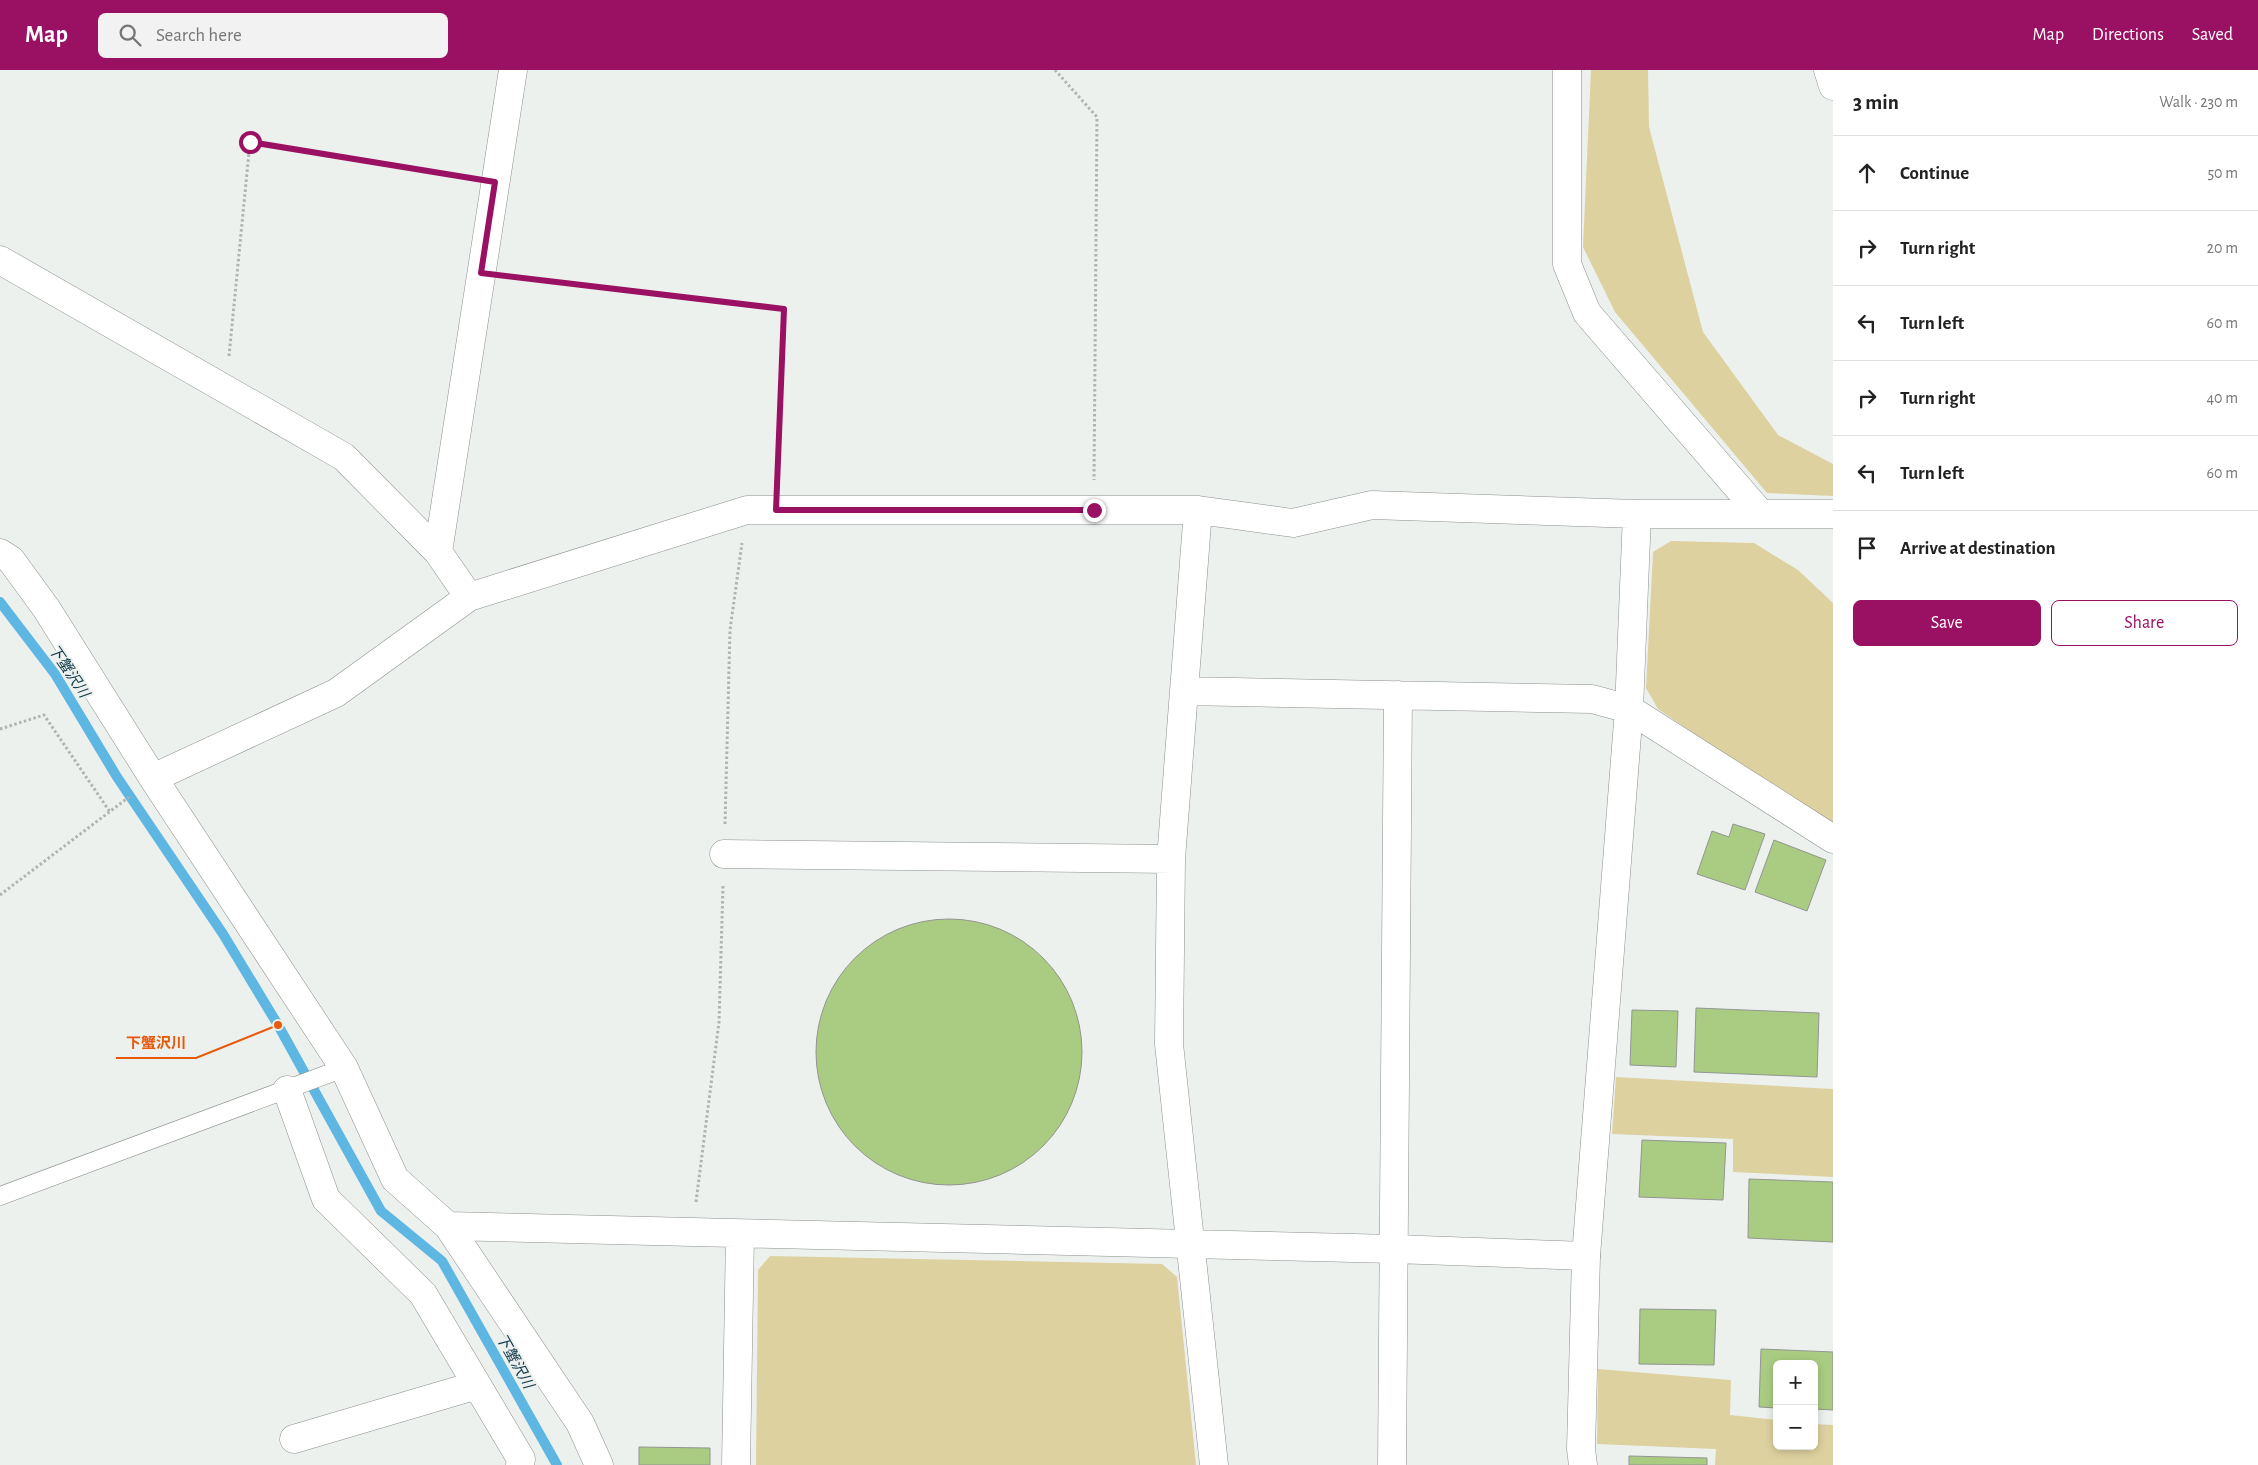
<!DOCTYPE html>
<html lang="en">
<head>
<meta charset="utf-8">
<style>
	body { margin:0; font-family:"Alegreya Sans","Noto Sans JP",sans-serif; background:#f2f2f2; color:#222 }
	.controls { position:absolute; right:15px; bottom:15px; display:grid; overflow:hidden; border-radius:8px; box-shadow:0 2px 8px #0003 }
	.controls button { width:45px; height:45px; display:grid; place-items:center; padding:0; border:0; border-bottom:1px solid #e0e0e0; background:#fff; color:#222; font:25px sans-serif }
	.stop { position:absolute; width:15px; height:15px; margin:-11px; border:4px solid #9a1062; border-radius:50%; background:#fff }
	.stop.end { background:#9a1062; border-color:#fff; box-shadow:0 1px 5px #0008 }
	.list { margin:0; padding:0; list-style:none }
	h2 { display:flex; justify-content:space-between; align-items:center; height:65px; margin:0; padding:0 20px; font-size:21px }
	h2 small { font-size:16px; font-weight:400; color:#767676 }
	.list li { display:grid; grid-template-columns:32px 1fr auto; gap:15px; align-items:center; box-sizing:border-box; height:75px; padding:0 20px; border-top:1px solid #e0e0e0 }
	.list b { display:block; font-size:19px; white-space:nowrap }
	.list em { font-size:16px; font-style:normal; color:#767676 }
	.actions { display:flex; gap:10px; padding:15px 20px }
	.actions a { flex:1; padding:11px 0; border:1px solid #9a1062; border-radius:8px; text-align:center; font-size:18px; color:#9a1062 }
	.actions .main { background:#9a1062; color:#fff }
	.icon { flex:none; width:28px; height:28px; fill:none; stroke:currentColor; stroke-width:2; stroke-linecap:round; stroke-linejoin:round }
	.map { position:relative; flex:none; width:1833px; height:1395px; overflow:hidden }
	header { display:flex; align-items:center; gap:30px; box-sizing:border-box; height:70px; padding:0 25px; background:#9a1062; color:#fff }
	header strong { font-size:24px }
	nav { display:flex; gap:28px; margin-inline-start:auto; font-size:18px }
	.search { width:350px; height:45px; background:#f2f2f2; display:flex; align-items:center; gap:12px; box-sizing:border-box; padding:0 18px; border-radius:8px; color:#767676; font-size:19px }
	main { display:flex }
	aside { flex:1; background:#fff }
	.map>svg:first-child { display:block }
	.green { fill:#ded1a0 }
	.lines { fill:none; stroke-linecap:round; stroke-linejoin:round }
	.stream { stroke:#5eb6e3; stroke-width:10 }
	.building { fill:#a9cc82; stroke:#939591 }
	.lane-casing { stroke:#8c908e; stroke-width:19 }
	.street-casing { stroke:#8c908e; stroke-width:29 }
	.secondary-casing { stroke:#8c908e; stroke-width:29 }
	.path { stroke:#afb3b1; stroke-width:3; stroke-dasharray:2.5 2.5; stroke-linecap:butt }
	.lane { stroke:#fff; stroke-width:18 }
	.street { stroke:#fff; stroke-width:28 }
	.secondary { stroke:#fff; stroke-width:28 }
	.route { stroke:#9a1062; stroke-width:6 }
	.labels { text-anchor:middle; stroke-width:4; stroke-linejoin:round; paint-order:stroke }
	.water-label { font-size:15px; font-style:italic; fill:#10384a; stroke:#ecf1ee }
	.leader { fill:none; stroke:#e8590c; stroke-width:2 }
	.callout-dot { fill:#e8590c; stroke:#ecf1ee; stroke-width:2 }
	.callout-label { font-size:15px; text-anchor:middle; font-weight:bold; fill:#e8590c; stroke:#ecf1ee; stroke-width:4; stroke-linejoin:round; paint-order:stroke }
</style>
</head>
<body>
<header>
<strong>Map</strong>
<div class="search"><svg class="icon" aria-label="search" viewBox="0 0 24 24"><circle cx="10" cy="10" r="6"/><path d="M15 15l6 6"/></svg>Search here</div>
<nav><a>Map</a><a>Directions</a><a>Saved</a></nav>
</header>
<main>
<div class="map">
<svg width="1833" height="1395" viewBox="0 0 1833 1395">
	<rect width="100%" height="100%" fill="#ecf1ee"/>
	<path class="green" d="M1591,0h57l1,57 54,205 75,103 55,29v32l-66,-3 -152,-181 -32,-65z
		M1671,471l83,2 44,27 35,33v225l-175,-119 -12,-21 7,-136z
		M1616,1007l217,12v88l-100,-5v-33l-121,-5z
		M770,1186l392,8 15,13 19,188h-440l2,-195z
		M1598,1299l133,11 -1,35 47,5v26h37v-22l19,1v40h-118l1,-16 -119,-5z"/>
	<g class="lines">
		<path class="stream" d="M0,532l55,72 62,103 106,157 55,91 103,186 61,50 115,204"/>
	</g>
	<path class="building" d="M1733,754l32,10 -20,56 -48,-16 15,-43 17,6z
		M1774,770l52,20 -19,51 -52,-19z
		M816 982a133 133 0 1 1 266 0a133 133 0 1 1-266 0Z
		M1696,938l123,5 -2,64 -123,-5z
		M1632,940l46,1 -2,56 -46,-2z
		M1642,1070l84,3 -3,57 -84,-3z
		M1749,1109l84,3v60l-85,-4z
		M1640,1239l76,1 -2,55 -75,-1z
		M1761,1279l72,3v58l-19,-1v-45h-37v44l-18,-1z
		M639,1377l71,1v17h-71z
		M1629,1386l78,2v7h-78z"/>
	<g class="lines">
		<defs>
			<path id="lane" d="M0,1126l344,-128"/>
			<path id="street" d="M1567,0v194l20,49 173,200
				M1828,0l5,16
				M0,190l344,197 94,95 31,45 -133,96 -183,85
				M1198,440l-27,349 -2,185 45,421
				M438,482l75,-482
				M0,483l11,7 35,48 107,170 191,290 51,111 53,47 132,197 19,42
				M469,527l278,-87h451l95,13 79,-18 265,9h196
				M1184,621l408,8 37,10 204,130
				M1629,639l8,-195
				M724,784l447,5
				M287,1020l39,109 97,95 98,165 -1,6
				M448,1156l946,23 192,7
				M294,1369l183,-54
				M736,1395l4,-231
				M1392,1395l6,-770"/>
			<path id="secondary" d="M1583,1395l-2,-16 5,-193 43,-547"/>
		</defs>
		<use href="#lane" class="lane-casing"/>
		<use href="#street" class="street-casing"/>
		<use href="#secondary" class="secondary-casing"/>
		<path class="path" d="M1055,0l42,47 -3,363
			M511,207l273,32 -7,171
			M229,286l21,-214 215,35
			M0,659l44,-14 66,97
			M725,754l5,-194 12,-87
			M0,825l129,-98
			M696,1132l23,-180 4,-137"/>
		<use href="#lane" class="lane"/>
		<use href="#street" class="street"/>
		<use href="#secondary" class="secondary"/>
	</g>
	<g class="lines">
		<path class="route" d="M250,72l245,40 -14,91 303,36 -8,201h318"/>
	</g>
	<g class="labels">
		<g class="water-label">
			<text transform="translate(69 601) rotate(56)" y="5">下蟹沢川</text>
			<text transform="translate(515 1291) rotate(61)" y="5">下蟹沢川</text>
		</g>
	</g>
	<path class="leader" d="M278 955L196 988H116"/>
	<circle class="callout-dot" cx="278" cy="955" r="5"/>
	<g class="callout-label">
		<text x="156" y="978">下蟹沢川</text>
	</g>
</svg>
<div class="controls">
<button>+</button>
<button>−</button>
</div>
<div class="stop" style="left:250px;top:72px"></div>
<div class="stop end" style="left:1094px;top:440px"></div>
</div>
<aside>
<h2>3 min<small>Walk · 230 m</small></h2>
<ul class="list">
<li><svg class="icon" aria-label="ahead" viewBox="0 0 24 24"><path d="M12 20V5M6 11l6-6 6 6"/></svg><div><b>Continue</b></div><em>50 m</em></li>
<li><svg class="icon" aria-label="right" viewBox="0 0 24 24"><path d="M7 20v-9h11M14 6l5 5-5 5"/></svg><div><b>Turn right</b></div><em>20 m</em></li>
<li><svg class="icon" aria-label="left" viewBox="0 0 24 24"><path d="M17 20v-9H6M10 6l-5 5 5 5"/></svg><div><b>Turn left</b></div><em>60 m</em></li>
<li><svg class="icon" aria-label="right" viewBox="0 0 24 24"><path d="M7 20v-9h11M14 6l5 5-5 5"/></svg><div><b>Turn right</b></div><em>40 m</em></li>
<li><svg class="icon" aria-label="left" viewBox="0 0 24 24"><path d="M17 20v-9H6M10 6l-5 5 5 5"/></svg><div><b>Turn left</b></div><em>60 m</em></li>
<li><svg class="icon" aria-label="arrive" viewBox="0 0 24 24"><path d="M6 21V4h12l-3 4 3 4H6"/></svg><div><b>Arrive at destination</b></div></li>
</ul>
<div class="actions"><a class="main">Save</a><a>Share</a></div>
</aside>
</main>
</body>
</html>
